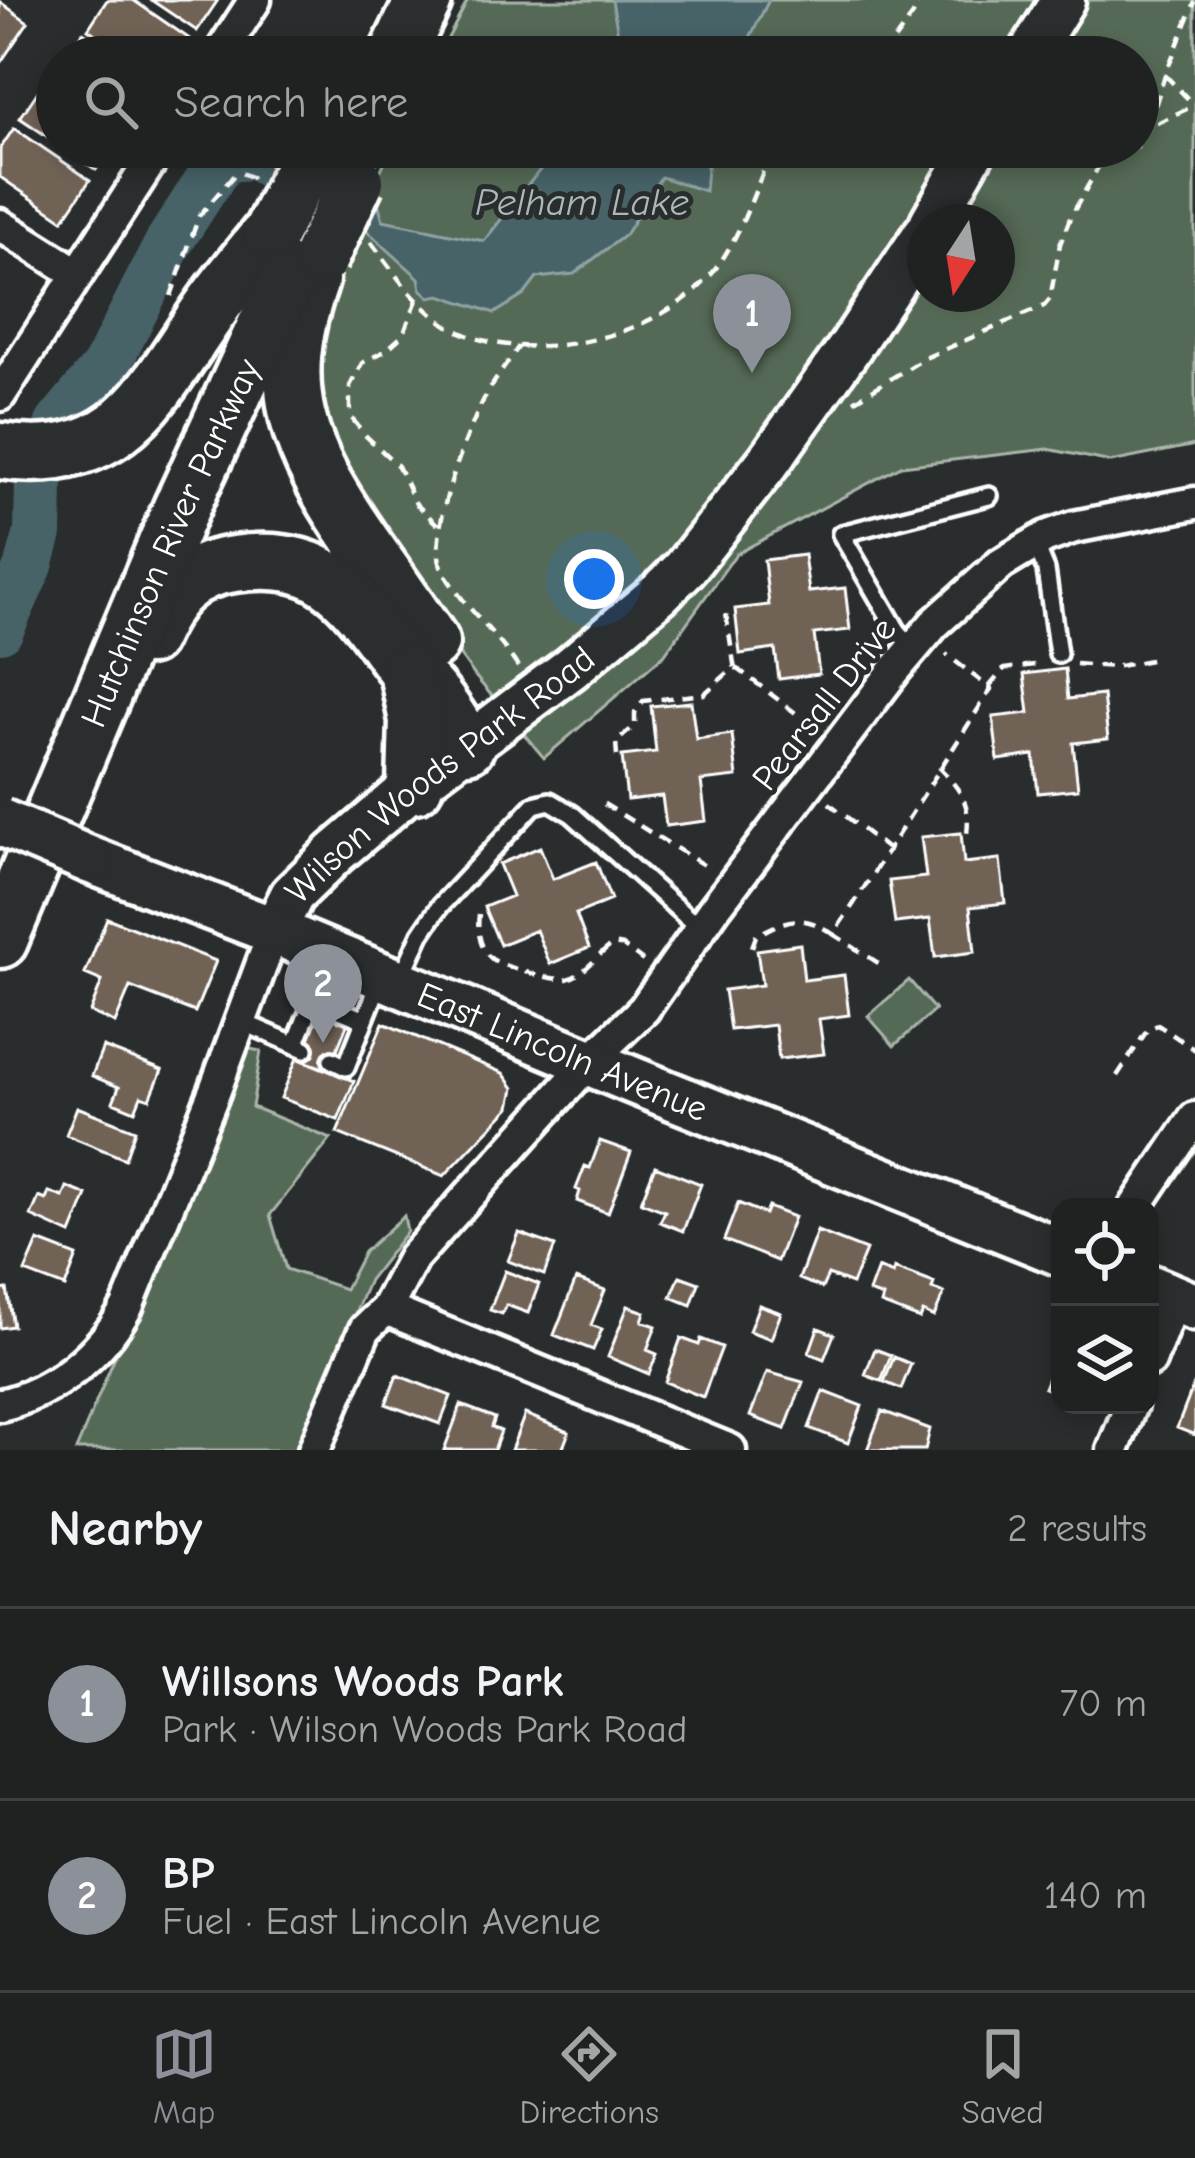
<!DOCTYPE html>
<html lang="en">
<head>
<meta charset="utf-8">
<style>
	body { margin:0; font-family:"Comic Neue",sans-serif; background:#282a2a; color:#f1f3f6 }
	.controls { position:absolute; right:36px; bottom:36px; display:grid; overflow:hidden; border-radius:24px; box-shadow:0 6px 18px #0003 }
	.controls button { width:108px; height:108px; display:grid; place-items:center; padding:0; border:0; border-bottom:3px solid #3d3f40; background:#202222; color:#f1f3f6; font:60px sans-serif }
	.compass { position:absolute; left:907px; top:204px; width:108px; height:108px; border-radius:50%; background:#202222; box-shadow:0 6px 18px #0003; rotate:192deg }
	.you { position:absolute; left:594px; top:579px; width:42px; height:42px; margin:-30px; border:9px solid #fff; border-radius:50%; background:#1a73e8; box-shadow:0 0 0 18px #1a73e833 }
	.badge { display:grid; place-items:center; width:78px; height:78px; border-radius:50%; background:#8c9099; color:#fff; font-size:39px; font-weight:700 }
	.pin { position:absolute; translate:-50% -99px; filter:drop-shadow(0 3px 6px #0008) }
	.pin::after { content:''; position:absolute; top:63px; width:42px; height:36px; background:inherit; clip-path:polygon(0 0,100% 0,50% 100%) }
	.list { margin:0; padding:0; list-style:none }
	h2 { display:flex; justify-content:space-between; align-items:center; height:156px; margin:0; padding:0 48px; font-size:51px }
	h2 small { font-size:39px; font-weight:400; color:#a2a4a5 }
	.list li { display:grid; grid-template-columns:78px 1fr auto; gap:36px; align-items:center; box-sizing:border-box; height:192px; padding:0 48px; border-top:3px solid #3d3f40 }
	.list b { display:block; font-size:45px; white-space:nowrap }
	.list p { margin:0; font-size:39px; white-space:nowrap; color:#a2a4a5 }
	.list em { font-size:39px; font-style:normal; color:#a2a4a5 }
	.icon { flex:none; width:66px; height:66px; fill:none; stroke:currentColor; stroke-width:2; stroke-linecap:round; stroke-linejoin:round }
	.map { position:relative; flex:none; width:1195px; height:1450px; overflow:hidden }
	.search { position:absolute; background:#202222; box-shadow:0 6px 18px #0003; left:36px; right:36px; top:36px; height:132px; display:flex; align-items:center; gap:30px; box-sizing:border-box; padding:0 42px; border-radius:66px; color:#a2a4a5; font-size:45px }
	.sheet { height:540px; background:#202222 }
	nav { display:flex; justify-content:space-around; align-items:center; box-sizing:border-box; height:168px; border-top:3px solid #3d3f40; background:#202222; font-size:33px; color:#a2a4a5 }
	nav a { display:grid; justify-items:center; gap:6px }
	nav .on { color:#8c9099 }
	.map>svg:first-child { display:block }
	.green { fill:#556b57; stroke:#aab5ab; stroke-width:3; fill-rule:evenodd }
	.water { fill:#466468; stroke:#90a2a4; stroke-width:3 }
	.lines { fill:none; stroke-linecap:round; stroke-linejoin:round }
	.river { stroke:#466468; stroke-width:48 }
	.building { fill:#716257; stroke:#fff; stroke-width:3 }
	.lane-casing { stroke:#fff; stroke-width:24 }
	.street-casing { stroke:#fff; stroke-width:39 }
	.secondary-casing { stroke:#fff; stroke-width:51 }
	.primary-casing { stroke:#fff; stroke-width:54 }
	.highway-casing { stroke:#fff; stroke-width:63 }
	.path { stroke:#fff; stroke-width:4.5; stroke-dasharray:12 9; stroke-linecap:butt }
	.lane { stroke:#2a2d2e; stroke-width:15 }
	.street { stroke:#2a2d2e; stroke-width:30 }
	.secondary { stroke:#2a2d2e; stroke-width:42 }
	.primary { stroke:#2a2d2e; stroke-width:45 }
	.highway { stroke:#2a2d2e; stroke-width:54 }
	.primary-bridge-casing { stroke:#fff; stroke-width:54; stroke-linecap:butt }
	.highway-bridge-casing { stroke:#fff; stroke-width:63; stroke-linecap:butt }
	.primary-bridge { stroke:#2a2d2e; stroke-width:45 }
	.highway-bridge { stroke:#2a2d2e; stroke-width:54 }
	.labels { text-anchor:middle; stroke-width:10; stroke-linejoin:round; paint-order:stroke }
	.street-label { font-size:36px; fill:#fff; stroke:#2a2d2e }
	.water-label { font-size:39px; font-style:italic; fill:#acb9bb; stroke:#2a2d2e }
</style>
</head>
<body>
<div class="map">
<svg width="1195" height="1450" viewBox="0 0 1195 1450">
	<rect width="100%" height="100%" fill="#2a2d2e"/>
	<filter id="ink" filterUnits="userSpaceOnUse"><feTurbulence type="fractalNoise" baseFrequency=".00833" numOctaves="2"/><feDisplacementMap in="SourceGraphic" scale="24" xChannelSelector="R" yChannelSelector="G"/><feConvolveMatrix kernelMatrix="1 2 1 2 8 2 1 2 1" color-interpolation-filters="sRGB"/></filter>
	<g filter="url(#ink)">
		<path class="green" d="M468,0h727v445l-84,17 -63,-13 -147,17 -165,88 -72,101 -120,103 -69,-82 -79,-108 -68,-103 -17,-131 59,-142 22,-45h746v-90h-700zM925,222h72v72h-72z
			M909,980l26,30 -41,36 -26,-30z
			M244,1048l17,3 -9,56 79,32 -61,76 16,54 59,20 19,-37 40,-36 3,15 -38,49 -72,170h-221z"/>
		<path class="water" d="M612,0h157l-29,57h-118z
			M558,147h151l-4,44 -44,-14 -36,58 -51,39 -37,4 -13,17 -29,18 -55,-18 -10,2 -9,-8 -2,-11 -55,-50 3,-9 2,-48 14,49 101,21z"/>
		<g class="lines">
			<path class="river" d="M0,629l29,-64 9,-32 1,-52 20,-57 46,-56 64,-126 54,-84 32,-2 76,43"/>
		</g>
		<path class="building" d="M107,0h26l58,40 -11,17h-50l-42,-28z
			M151,0h67l-21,31z
			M0,2l28,20 -27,40 -1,-1z
			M83,32l38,25h-55z
			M47,78l10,7v58l-37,-25z
			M14,128l76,52 -27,40 -63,-43v-28z
			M63,147h48l-15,23z
			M804,555l5,37 36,-4 5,42 -36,4 5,40 -40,5 -4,-30 -35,5 -5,-45 34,-4 -5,-45z
			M1065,669l3,30 35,-4 5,44 -35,4 5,46 -40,4 -4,-38 -36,5 -5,-43 36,-4 -5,-39z
			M691,702l5,37 36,-5 5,43 -36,4 5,40 -40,5 -4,-30 -35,4 -5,-44 34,-4 -5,-46z
			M961,833l3,30 36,-4 5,44 -35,4 5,45 -40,5 -5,-38 -35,4 -6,-42 37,-4 -5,-40z
			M540,847l13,32 43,-17 15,38 -35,14 13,34 -39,16 -14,-34 -36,15 -16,-38 28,-11 -13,-32z
			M107,918l109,43 -21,51 -65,-25 -15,36 -25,-11 12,-31 -17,-7z
			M800,944l4,36 40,-5 5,40 -30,4 5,35 -45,5 -4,-34 -45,5 -6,-40 38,-5 -5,-35z
			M322,1006l28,11 -21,53 -28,-10z
			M383,1023l120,50 11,15 -4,19 -66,69 -107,-43z
			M103,1047l59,23 -12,29 -9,-3 -6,15 -22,-9 6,-15 -27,-11z
			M297,1058l57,23 -16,39 -57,-22z
			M77,1107l58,23 -10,29 -59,-24z
			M600,1141l31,11 -23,61 -31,-12 3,-10 -4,-2 9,-23 5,2z
			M655,1166l46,18 -18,47 -23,-9 5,-11 -24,-9z
			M67,1187l20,8 -16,39 -40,-18 8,-19 7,3 3,-8 14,5z
			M738,1203l27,11 3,-7 26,10 -17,44 -53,-21z
			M817,1231l49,19 -14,34 -24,-9 -6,13 -23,-9z
			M519,1233l36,13 -11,29 -36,-14z
			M38,1241l39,15 -12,31 -40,-15z
			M878,1268l15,6 1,-6 40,15 -2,6 12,4 -10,24 -11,-5 -3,7 -39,-15 2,-7 -14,-5z
			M505,1271l34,13 -11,29 -22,-8 -4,9 -12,-4z
			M680,1276l19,7 -8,22 -20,-8z
			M576,1279l29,11 -14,35 11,4 -9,21 -39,-15z
			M7,1289l6,37 -13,2v-38z
			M759,1305l22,8 -10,26 -22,-8z
			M628,1306l17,6 -3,9 14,5 -9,24 10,4 -8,20 -41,-17z
			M818,1328l16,6 -10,25 -15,-6z
			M681,1338l18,7 2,-6 21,8 -19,50 -38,-15z
			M1060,1348v46l-16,-6z
			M875,1349l16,6 -10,26 -16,-6z
			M894,1357l17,7 -10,25 -17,-7z
			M767,1372l36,10 -18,47 -35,-13z
			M397,1375l54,21 -11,28 -54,-20z
			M1194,1384h1v51l-18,-7z
			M823,1391l39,15 -14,37 -39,-15z
			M461,1405l34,13 -3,9 9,4 -7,19h-50z
			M882,1411l48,18 -5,21h-58z
			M525,1414l44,18 -7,18h-51z"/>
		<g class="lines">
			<defs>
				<path id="lane" d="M1035,543l11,27 12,84
					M913,649l-16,-19 -56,-96 148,-38
					M401,978l20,-44 19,-28 94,-101 16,-4 22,13 128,115
					M314,999l50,21
					M240,1021l65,28
					M295,1045l35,-86
					M332,1060l14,7 35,-88"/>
				<path id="street" d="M218,57l37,-57
					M0,225l78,49
					M0,395l160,-248
					M1135,1207l60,-89
					M386,1309l344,141
					M1150,1361l24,-63
					M0,1405c54,-12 100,-50 127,-98l88,-217 59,-159
					M314,1450l51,-121 21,-20 27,-51 177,-197 54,-52 70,-100 181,-239 39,-46 67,-60 45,-27 28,-10 121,-24
					M1113,1450l18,-45"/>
				<g id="secondary">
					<path d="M1028,57l35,-57"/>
					<path d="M932,222l43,-75"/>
					<path id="s1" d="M274,931l18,-36 43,-42 80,-68 156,-117 89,-75 25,-25 84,-107 79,-111 77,-116"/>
				</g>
				<g id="primary">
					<path id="s2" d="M90,860l184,71 358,149 428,172"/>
					<path d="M1150,1288l45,19"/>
				</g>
				<g id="highway">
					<path d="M396,57l28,-57"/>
					<path d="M338,173l13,-26"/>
					<path d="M311,280c-40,109 -12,171 50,261 24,34 47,67 70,101"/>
					<path d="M0,451c124,19 154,-63 213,-146 18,-25 38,-48 58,-73"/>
					<path d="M148,637c18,-41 39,-67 86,-73 95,-14 120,36 169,102 7,10 18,16 26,26 14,15 25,36 38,53"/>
					<path d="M407,672l10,48 -2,65"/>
					<path id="s3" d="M0,940l181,-432 120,-259"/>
				</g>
			</defs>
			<use href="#lane" class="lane-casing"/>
			<use href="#street" class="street-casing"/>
			<use href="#secondary" class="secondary-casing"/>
			<use href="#primary" class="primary-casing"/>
			<use href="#highway" class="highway-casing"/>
			<path class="path" d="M882,57l31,-42 6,-15
				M1165,75l29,30
				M1149,125l16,-50 30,-73
				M1138,132l57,-27
				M1005,150l41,12 54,2
				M371,242c22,29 42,60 73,81 74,49 217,16 270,-52 28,-37 41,-82 59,-124
				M171,296l28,-80 35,-41 7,-2 15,6
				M417,300l-14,35 -18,16 -23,12 -12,23v30l16,20 32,30 18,38 23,22
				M854,401l71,-43 119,-52 6,-7 10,-55 10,-26 30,-54 20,-17
				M726,614l9,56
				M1076,664l38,3 41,-8
				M518,667c-22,-34 -55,-61 -75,-96 -18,-33 23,-137 40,-170 10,-19 24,-37 36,-55
				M989,687l15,-18 37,-5
				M617,756l-1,-14 19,-16v-13l8,-12 61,-7 27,-24 7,-1 76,58
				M939,767c24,26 33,37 27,74
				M829,803l60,47
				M604,804l106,65
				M479,914c-2,15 0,35 13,45 11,8 62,22 75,20 18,-4 31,-26 47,-35l9,2 20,15
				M833,934l50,32
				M752,947l4,-11c31,-18 47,-23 77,-2l20,-29 138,-216 -45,-35
				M1117,1076l31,-47 10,-4 37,25"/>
			<use href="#lane" class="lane"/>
			<use href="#street" class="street"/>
			<use href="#secondary" class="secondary"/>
			<use href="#primary" class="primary"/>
			<use href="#highway" class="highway"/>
			<defs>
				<path id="primary-bridge" d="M0,822l90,38"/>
				<path id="highway-bridge" d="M271,232l40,-80
					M320,258l36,-77"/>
			</defs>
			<use href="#primary-bridge" class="primary-bridge-casing"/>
			<use href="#highway-bridge" class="highway-bridge-casing"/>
			<use href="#primary-bridge" class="primary-bridge"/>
			<use href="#highway-bridge" class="highway-bridge"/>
		</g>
	</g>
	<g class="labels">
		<g class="street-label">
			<text dy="13" stroke="none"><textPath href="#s3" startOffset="432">Hutchinson River Parkway</textPath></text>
			<text transform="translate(823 703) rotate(-52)" y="13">Pearsall Drive</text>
			<text dy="13" stroke="none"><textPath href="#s1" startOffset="231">Wilson Woods Park Road</textPath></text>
			<text dy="13" stroke="none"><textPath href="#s2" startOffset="510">East Lincoln Avenue</textPath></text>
		</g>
		<g class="water-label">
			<text x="582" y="215">Pelham Lake</text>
		</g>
	</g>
</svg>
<div class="controls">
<button><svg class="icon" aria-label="locate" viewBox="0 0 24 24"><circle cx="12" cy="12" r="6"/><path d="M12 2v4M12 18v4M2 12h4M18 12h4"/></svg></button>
<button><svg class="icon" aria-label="layers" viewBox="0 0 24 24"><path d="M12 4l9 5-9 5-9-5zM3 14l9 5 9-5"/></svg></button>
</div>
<svg class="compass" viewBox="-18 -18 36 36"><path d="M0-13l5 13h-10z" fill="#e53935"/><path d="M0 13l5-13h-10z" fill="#a2a4a5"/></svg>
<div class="you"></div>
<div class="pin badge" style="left:752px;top:373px">1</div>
<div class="pin badge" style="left:323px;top:1043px">2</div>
<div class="search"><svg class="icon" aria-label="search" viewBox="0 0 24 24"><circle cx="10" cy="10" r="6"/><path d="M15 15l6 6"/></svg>Search here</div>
</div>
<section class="sheet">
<h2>Nearby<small>2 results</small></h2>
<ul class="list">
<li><span class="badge">1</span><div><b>Willsons Woods Park</b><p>Park · Wilson Woods Park Road</p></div><em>70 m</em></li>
<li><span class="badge">2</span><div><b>BP</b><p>Fuel · East Lincoln Avenue</p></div><em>140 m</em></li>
</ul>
</section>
<nav>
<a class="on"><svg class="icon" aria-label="map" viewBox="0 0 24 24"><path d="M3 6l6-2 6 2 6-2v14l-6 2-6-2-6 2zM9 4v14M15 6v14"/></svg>Map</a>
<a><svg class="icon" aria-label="directions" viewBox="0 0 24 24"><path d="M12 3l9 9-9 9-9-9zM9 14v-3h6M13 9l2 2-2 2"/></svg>Directions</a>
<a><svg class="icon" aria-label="saved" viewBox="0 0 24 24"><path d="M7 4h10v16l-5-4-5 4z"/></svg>Saved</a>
</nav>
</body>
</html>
